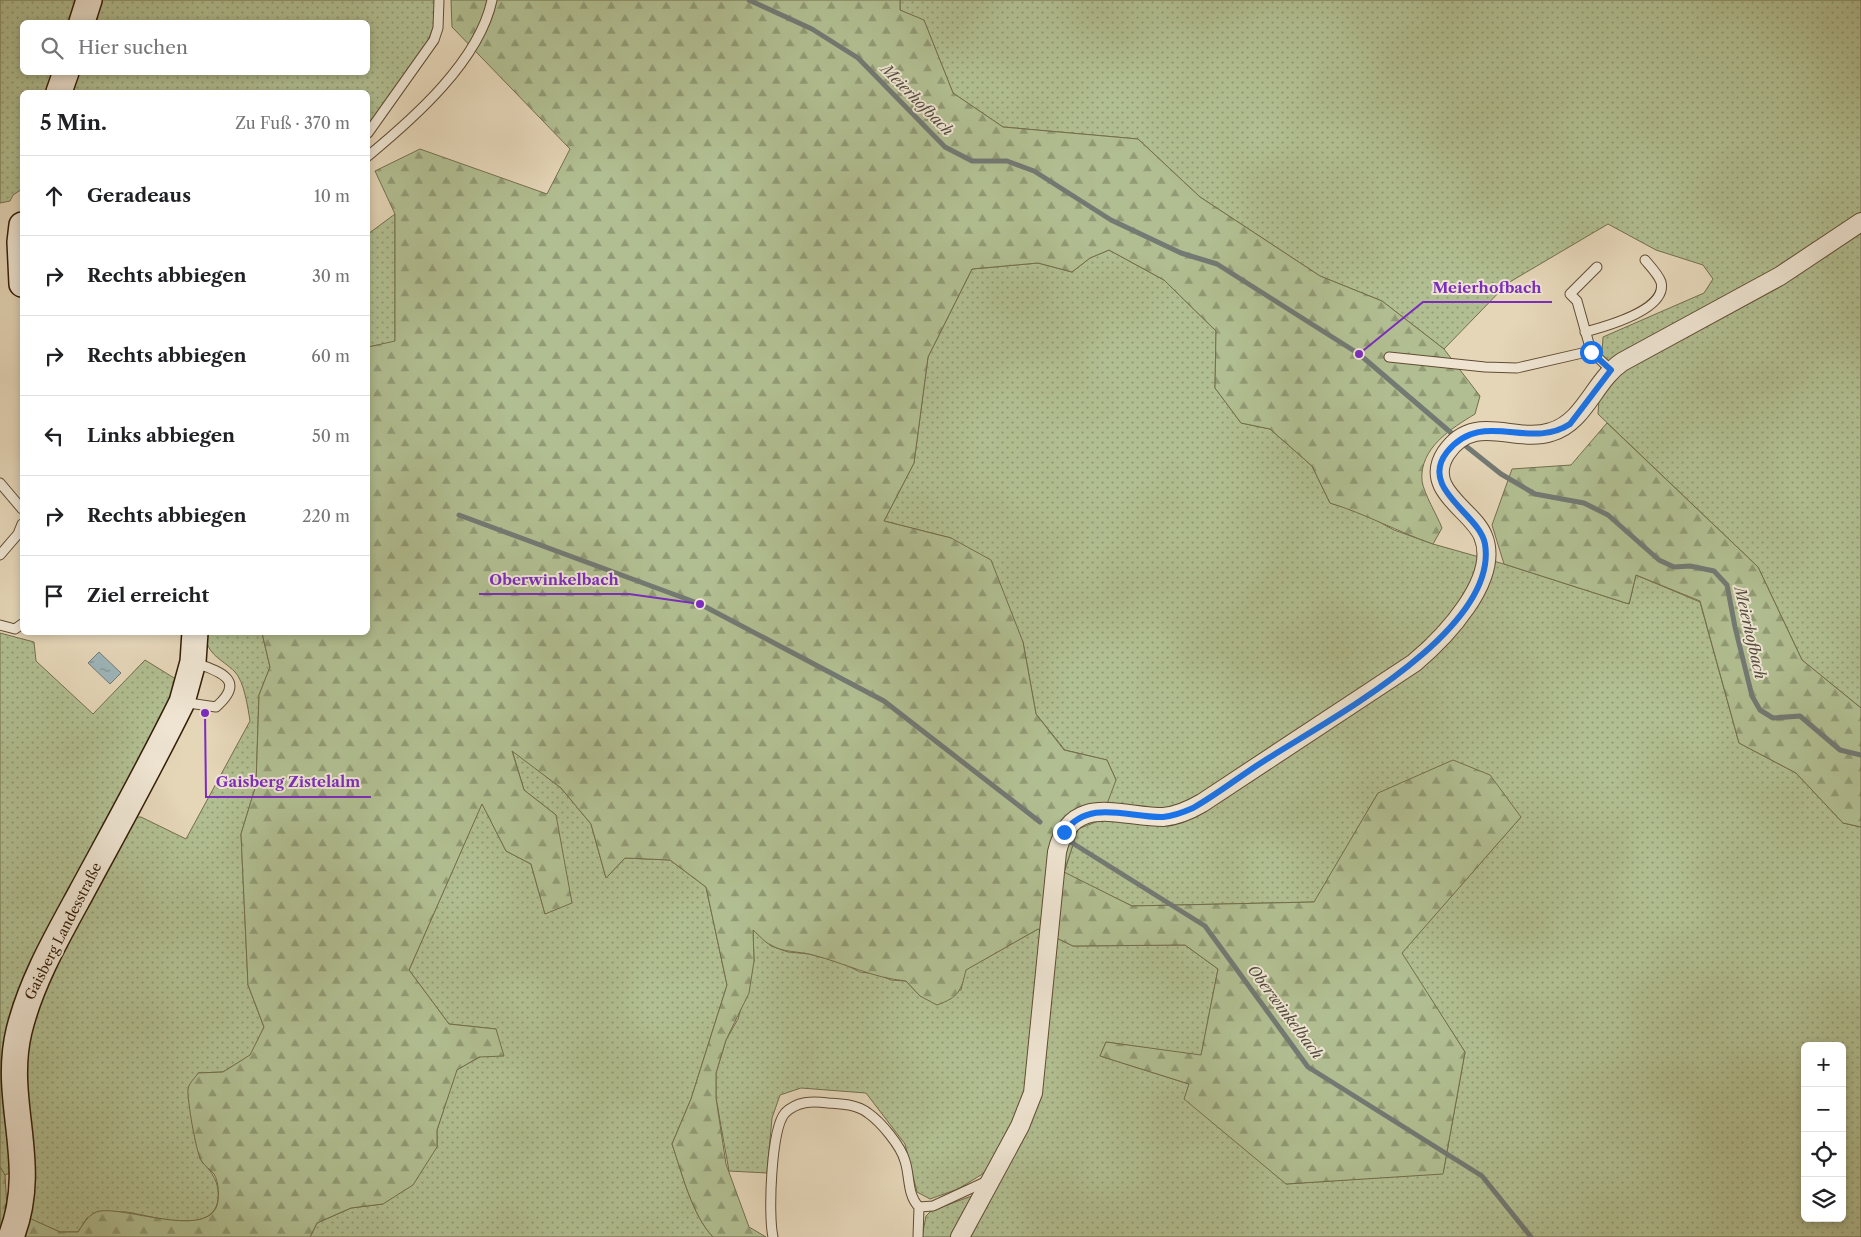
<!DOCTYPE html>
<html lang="de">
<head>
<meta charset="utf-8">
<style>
	body { margin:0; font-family:"Libre Caslon Text",serif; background:#f2f2f2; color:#202124 }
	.controls { position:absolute; right:15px; bottom:15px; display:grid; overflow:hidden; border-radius:8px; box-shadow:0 2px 8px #0003 }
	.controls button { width:45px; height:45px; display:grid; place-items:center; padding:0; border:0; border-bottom:1px solid #e0e0e0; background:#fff; color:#202124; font:25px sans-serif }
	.stop { position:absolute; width:15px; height:15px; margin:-11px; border:4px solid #1a73e8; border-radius:50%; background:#fff }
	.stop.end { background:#1a73e8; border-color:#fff; box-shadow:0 1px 5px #0008 }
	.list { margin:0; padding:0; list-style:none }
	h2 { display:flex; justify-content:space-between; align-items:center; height:65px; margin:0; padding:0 20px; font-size:21px }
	h2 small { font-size:16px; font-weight:400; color:#757577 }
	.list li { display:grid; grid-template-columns:32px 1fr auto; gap:15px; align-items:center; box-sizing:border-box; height:80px; padding:0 20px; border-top:1px solid #e0e0e0 }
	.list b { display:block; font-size:19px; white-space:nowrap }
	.list em { font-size:16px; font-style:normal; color:#757577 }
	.icon { flex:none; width:28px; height:28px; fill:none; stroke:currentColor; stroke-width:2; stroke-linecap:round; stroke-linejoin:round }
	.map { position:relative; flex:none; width:1861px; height:1237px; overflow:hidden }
	.search { position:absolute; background:#fff; box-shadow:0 2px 8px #0003; left:20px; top:20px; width:350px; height:55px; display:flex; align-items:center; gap:12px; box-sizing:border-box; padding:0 18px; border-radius:8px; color:#757577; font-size:19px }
	.panel { position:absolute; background:#fff; box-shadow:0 2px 8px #0003; left:20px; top:90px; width:350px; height:545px; border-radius:8px }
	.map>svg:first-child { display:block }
	.grass { fill:url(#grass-dots); stroke:#736e4c; fill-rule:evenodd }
	.forest { fill:url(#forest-firs); stroke:#736e4c }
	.water { fill:url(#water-ripples); stroke:#737973 }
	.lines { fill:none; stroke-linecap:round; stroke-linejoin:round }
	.stream { stroke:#737973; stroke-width:5 }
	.lane-casing { stroke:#614c33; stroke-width:11 }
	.street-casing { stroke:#614c33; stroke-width:20 }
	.secondary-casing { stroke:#351e07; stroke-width:28 }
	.lane { stroke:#eee4d1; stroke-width:9 }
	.street { stroke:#eee4d1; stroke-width:18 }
	.secondary { stroke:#eee4d1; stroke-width:25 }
	.route { stroke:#1a73e8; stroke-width:6 }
	.labels { text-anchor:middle; stroke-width:4; stroke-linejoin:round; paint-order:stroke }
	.street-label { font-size:14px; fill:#351e07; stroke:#eee4d1 }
	.water-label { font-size:15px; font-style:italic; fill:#544c3d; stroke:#eee4d1 }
	.leader { fill:none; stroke:#7b2cbf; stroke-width:2 }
	.callout-dot { fill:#7b2cbf; stroke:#eee4d1; stroke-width:2 }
	.callout-label { font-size:15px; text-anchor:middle; font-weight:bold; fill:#7b2cbf; stroke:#eee4d1; stroke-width:4; stroke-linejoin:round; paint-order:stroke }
</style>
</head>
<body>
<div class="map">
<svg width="1861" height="1237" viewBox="0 0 1861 1237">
	<defs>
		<pattern id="grass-dots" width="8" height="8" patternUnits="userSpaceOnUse" patternTransform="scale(1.25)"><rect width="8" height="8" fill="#b1be91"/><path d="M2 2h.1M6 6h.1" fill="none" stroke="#919a74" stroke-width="1.8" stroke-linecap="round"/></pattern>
		<pattern id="forest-firs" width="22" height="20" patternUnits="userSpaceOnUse" patternTransform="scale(1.25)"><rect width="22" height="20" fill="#b1be91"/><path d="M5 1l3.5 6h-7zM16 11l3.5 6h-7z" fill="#919a74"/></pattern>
		<pattern id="water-ripples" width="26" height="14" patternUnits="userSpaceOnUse" patternTransform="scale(1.25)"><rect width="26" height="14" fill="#9db6bb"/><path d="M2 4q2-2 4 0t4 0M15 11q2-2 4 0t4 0" fill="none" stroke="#819396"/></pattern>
	</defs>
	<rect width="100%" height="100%" fill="#e5d6b8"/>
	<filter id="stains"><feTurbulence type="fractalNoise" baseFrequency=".004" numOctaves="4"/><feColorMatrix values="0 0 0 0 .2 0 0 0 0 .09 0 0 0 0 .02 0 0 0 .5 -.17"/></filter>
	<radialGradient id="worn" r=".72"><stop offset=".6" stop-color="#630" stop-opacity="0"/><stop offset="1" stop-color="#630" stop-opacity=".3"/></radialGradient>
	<path class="grass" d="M0,0h83l-7,22h-54v50l39,1 -6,19h-33v97l-9,6 -3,6 -10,2z
		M96,0h341l-1,20 -9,23 -59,83v-34h-301l7,-19 294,-1v-50h-279z
		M900,0h961v708l-59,-48 -44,-93 -160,-153 5,-77 101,-44 9,-14 -10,-14 -47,-15 -48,-26 -100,59 -64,66 -62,-48 -62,-25 -120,-79 -62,-58 -135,-12 -50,-34 -29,-72 -24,-11z
		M395,214v128l-27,5v-113z
		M1109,250l55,30 52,51 -1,57 26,35 29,6 42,37 18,37 33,10 31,17 39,14 71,20 125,40 7,-29 64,27 39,141 57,30 47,50 18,4v410h-892l20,-67 -31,19 -28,10 -13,-7 -12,-48 -39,-51 -65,-5 -21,7 -8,23 -5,55 -38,-2 -13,-73v-25l10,-33 12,-21 16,-58 -1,-31 18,16 17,6 21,2 31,8 20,10 17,2 14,6 15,1 14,15 41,-6 4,-20 73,-41 35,17 112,-1 33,24 -17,87 -95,-14 -6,14 89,28 97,100 157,-11 22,-121 -64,-99 120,-136 -143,-24 -63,109 -183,4 -68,-33 14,-44 38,-49 -9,-20 -42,-10 -29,-36 -13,-72 -72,-104 -67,-17 30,-58 14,-106 44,-88 66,-6 34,9 18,-14zM1805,1046h37v172h-37z
		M0,633l34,9 2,19 57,53 52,-54 34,21 -154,306 -10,184 -10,4 -5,-8z
		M205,633h57l8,34 -11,28 -3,90 -15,49 7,151 16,42 -13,28 -28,17 -25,1 2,86c12,13 20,23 18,41 -6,37 -68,15 -92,12 -12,-1 -27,4 -39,6l-9,14h-18l-35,-15 -2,-151 12,-63 96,-186h10l45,22 64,-118c-2,-13 -6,-40 -15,-49 -14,-14 -28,-16 -30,-39z
		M512,750l49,38 30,36 15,54 19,-20 45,2 36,27 21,98 -36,114 -19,45c10,29 20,71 41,93h-403l7,-14 34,-15 32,-4 54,-57v-17l19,-60 24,-13 16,-28 -47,-5 -40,-54 73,-167 24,48 25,13 14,50 11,-99 -32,-25z
		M977,1194l-24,43h-31l4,-21 5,-5z"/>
	<path class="forest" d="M451,0h449v10l24,10 29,73 50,34 135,12 62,58 120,79 62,25 62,48 36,47 -5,18c-23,14 -56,34 -53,67 2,13 15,34 20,47l-9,16c-35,-12 -67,-30 -103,-41l-18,-37 -42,-37 -29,-6 -26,-35 1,-57 -52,-51 -55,-30 -19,8 -18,14 -34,-9 -66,6 -44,88 -14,106 -30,58 67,17 40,22 32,82 13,72 28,36 43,10 9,20 -15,40 -23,9 -14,43 68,34 182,-4 64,-109 75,-33 37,15 31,42 -119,136 63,99 -22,122 -157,10 -102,-85 5,-15 -89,-28 6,-14 95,13 17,-86 -33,-24 -112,1 -35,-17 -72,41c-5,21 -7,27 -29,35l-17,-9 -14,-15c-33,-3 -62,-18 -93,-26 -14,-4 -29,-2 -42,-10 -7,-3 -12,-10 -18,-15l1,31 -5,32 -23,47 -10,33v25l10,66 23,63 17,10h-53c-21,-22 -31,-64 -41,-93l19,-45 36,-114 -21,-98 -36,-27 -45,-2 -19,20 -15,-54 -30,-36 -49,-37 12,39 32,25 16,88 -27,11 -14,-50 -25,-13 -24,-47 -73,166 40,54 47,5 8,27 -25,1 -22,13 -20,60v17l-24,38 -30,19 -32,4 -34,15 -7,14h-310v-70l5,8 2,33 53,24h18c6,-9 11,-19 22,-21 26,-4 102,26 116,-3 4,-9 3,-26 -2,-34 -4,-5 -10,-8 -13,-14 -5,-8 -14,-61 -13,-71 1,-6 7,-11 10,-16l25,-1 27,-17 14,-28 -16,-42 -7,-151 15,-49 3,-90 11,-28 -8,-34 106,-1v-285l27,-6v-127l-20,-43 45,-22 127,45 23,-45 -118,-122z
		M1607,423l151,144 44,93 59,48v119l-18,-4 -47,-50 -57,-30 -39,-142 -64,-26 -7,29 -125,-40 -12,-39 20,-56 59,-4z"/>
	<path class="water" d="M99,652l22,21 -11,11 -22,-21z"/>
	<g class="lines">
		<path class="stream" d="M749,0l63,29 46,29 87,89 27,14h35l27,10 77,49 70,33 36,11 142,90 97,83
			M1462,443l39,31 34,20 49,9 24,12 51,45 15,7 16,-1 24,5 13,14 8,42 17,69 8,14 13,8 27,-2 40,34 21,5
			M459,515l241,89 184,97 156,121
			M1066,839l139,87 103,141 174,109 49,61"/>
		<defs>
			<path id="lane" d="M368,133l66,-93 4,-12 1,-28
				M368,156c46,-38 111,-95 124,-156
				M1597,267l-27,27 7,7 14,50 20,19
				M1585,332c19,-5 83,-22 76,-50 -3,-8 -11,-16 -16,-22
				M1389,357l96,10 32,1 74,-17
				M0,483l22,26
				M0,555l18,-21 4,-10
				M0,625l15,4 7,-5
				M182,702l34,5c32,-28 2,-36 -23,-45
				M773,1237c-5,-22 -2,-108 12,-124 12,-12 27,-12 43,-10 13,1 28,1 40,10 13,9 33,33 37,48 5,15 2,34 14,46l14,-1 52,-24
				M918,1237l1,-30"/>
			<path id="street" d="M960,1237l60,-111 13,-33 24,-241c14,-60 63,-35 106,-35 14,-1 27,-7 39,-14l212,-140c30,-25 87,-84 69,-127 -10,-26 -61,-46 -37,-83 28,-42 69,-9 105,-21 34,-10 43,-51 71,-70l158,-86 81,-54"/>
			<path id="secondary" d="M82,22l7,-22
				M59,92l7,-20
				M22,225l-2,17 2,42
				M11,1237c29,-74 -9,-135 8,-206 12,-49 38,-94 62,-138 34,-63 69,-126 101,-191l11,-40 2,-30"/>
		</defs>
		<use href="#lane" class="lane-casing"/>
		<use href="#street" class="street-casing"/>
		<use href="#secondary" class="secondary-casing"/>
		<use href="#lane" class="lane"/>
		<use href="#street" class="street"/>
		<use href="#secondary" class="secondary"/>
	</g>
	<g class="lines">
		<path class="route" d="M1064,832c26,-34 64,-14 99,-15 11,-1 21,-5 30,-9 28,-16 52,-36 79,-52 60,-38 227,-127 213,-212 -5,-30 -67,-55 -38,-92 35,-44 82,-1 123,-28l41,-54 -20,-18"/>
	</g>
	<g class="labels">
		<g class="street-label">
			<text transform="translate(63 931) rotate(-63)" y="5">Gaisberg Landesstraße</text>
		</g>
		<g class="water-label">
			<text transform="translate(917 100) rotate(45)" y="5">Meierhofbach</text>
			<text transform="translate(1750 633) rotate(77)" y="5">Meierhofbach</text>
			<text transform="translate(1285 1012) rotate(53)" y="5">Oberwinkelbach</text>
		</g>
	</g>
	<path class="leader" d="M1359 354L1423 302H1552M700 604L629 594H479M205 713L206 797H371"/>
	<g class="callout-dot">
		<circle cx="1359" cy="354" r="5"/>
		<circle cx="700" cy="604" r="5"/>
		<circle cx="205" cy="713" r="5"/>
	</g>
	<g class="callout-label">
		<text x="1487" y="293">Meierhofbach</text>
		<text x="554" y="585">Oberwinkelbach</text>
		<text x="288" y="787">Gaisberg Zistelalm</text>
	</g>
	<rect width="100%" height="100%" filter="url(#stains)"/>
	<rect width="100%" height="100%" fill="url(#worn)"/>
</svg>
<div class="controls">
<button>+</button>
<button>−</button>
<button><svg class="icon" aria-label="locate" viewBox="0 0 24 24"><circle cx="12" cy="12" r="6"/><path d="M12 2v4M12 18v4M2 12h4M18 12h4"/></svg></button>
<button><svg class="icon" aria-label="layers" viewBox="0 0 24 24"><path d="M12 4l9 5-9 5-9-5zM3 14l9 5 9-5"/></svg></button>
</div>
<div class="stop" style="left:1591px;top:352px"></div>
<div class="stop end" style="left:1064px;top:832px"></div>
<div class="search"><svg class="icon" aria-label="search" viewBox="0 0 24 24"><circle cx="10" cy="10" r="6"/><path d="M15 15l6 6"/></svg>Hier suchen</div>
<section class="panel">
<h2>5 Min.<small>Zu Fuß · 370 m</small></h2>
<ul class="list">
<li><svg class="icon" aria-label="ahead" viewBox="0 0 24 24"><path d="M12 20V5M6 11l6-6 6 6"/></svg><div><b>Geradeaus</b></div><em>10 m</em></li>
<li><svg class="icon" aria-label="right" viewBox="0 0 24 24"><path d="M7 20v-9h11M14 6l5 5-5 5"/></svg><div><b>Rechts abbiegen</b></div><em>30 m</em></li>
<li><svg class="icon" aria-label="right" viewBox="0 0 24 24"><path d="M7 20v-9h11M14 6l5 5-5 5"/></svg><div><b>Rechts abbiegen</b></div><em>60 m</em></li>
<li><svg class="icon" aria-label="left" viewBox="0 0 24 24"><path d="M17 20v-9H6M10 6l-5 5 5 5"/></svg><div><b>Links abbiegen</b></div><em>50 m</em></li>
<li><svg class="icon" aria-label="right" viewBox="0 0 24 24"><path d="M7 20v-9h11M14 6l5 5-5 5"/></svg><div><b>Rechts abbiegen</b></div><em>220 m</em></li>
<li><svg class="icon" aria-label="arrive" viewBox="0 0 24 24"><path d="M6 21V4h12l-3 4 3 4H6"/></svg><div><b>Ziel erreicht</b></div></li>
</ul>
</section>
</div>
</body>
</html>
